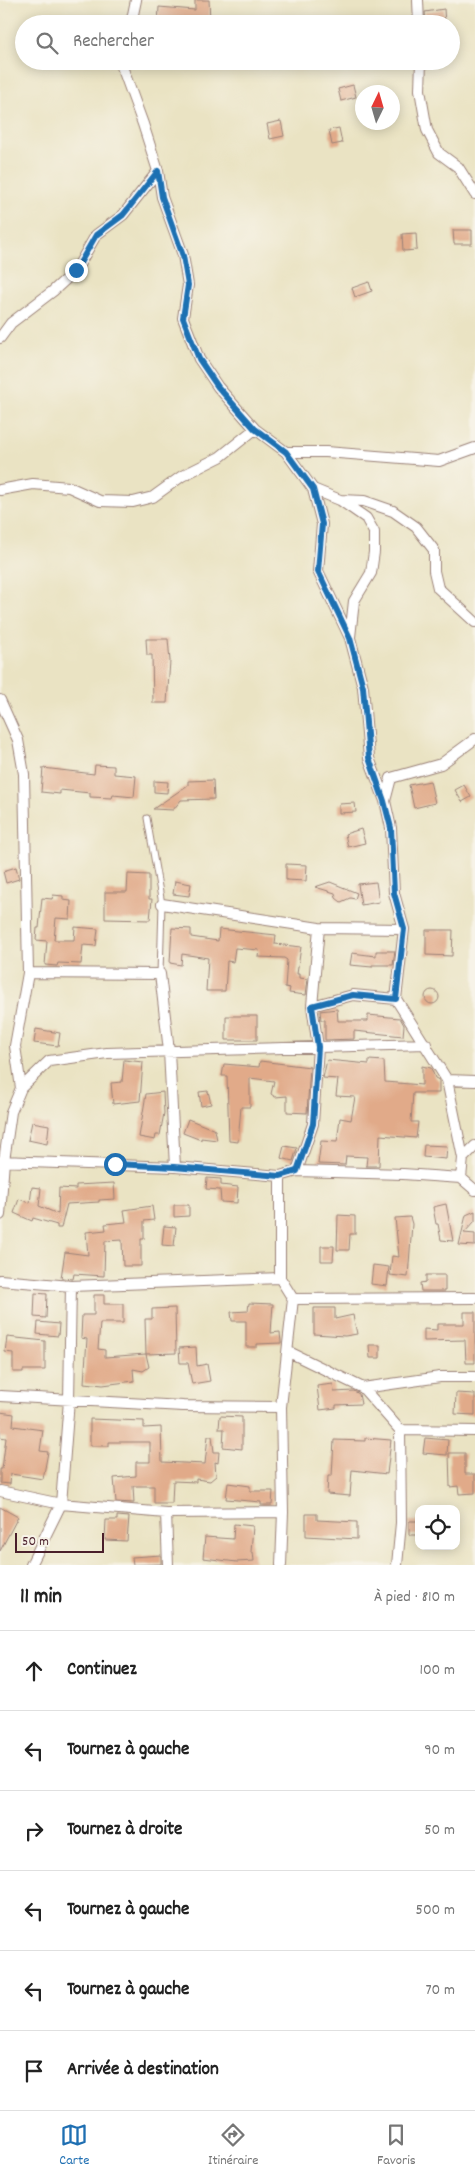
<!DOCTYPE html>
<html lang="fr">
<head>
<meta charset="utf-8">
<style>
	body { margin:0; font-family:Dekko,sans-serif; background:#f2f2f2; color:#222 }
	.controls { position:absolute; right:15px; bottom:15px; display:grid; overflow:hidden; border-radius:10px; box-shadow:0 2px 12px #0003 }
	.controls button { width:45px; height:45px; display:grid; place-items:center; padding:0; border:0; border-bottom:1px solid #e0e0e0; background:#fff; color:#222; font:25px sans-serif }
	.compass { position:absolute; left:355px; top:85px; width:45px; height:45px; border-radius:50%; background:#fff; box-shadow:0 2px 12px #0003; rotate:5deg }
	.scale { position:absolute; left:15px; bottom:12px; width:89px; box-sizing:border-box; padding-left:5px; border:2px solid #4a1f2b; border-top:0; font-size:14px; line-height:18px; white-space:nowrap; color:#4a1f2b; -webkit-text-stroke:4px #f7f3e8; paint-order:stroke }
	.stop { position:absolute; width:15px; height:15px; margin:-11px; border:4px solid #1f6fb2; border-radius:50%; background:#fff }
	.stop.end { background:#1f6fb2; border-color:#fff; box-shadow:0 1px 5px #0008 }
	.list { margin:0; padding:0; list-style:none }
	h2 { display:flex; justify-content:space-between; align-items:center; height:65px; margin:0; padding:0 20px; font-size:21px }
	h2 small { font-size:16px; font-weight:400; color:#767676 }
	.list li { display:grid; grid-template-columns:32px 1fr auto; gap:15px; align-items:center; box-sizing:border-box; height:80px; padding:0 20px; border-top:1px solid #e0e0e0 }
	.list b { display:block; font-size:19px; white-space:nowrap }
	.list em { font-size:16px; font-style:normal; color:#767676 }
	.icon { flex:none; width:28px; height:28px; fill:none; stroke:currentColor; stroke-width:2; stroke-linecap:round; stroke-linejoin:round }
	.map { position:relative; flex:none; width:475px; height:1565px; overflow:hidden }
	.search { position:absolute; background:#fff; box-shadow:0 2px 12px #0003; left:15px; right:15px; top:15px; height:55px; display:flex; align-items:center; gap:12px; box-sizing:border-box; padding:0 18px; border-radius:28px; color:#767676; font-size:19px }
	.sheet { height:545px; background:#fff }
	nav { display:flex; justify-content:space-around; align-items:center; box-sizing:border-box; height:70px; border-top:1px solid #e0e0e0; background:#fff; font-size:14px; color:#767676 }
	nav a { display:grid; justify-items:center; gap:2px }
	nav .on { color:#1f6fb2 }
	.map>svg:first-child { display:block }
	.building { fill:#e1aa89 }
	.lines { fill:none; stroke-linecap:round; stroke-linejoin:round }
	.service-casing { stroke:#9a8177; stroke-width:7 }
	.minor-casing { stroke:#9a8177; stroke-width:12 }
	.service { stroke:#fff; stroke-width:5 }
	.minor { stroke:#fff; stroke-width:10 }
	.route { stroke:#1f6fb2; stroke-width:6 }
</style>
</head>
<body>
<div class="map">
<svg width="475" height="1565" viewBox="0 0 475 1565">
	<rect width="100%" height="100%" fill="#f7f3e8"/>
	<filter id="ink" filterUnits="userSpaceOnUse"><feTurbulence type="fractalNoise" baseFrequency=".02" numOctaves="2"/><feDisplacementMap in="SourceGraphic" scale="10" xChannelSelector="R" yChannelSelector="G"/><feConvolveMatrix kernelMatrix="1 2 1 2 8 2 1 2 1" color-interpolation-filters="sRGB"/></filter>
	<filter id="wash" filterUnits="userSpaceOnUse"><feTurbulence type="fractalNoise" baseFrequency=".0096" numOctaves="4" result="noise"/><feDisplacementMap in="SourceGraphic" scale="20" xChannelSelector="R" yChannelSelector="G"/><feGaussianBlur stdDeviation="1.12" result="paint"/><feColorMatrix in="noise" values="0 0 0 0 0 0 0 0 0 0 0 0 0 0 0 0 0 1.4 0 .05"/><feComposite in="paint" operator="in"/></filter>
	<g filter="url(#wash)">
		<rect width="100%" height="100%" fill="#eae3c3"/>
		<g id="blocks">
			<path class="building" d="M195,0h14l1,20 -29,1v3h-23l1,-17 36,3z
				M444,9l1,15h-19l-1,-12z
				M353,85l3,12 -15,4 -3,-12z
				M281,121l3,15 -14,3 -3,-15z
				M339,128l3,15 -10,2 -3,-15z
				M453,230h19v14h-18z
				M416,233l1,17 -14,1 -1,-17z
				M369,282l3,9 -17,6 -3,-9z
				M146,639h22l2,22 -3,42h-14l-1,-48h-5z
				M95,765l19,1v8l22,2 -2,21 -21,-2 -1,3 -22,-1v-4l-30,-3v4l-19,-2 2,-24 51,6z
				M213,780l1,19 -33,1 -8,10 -20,-1 35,-24v-4z
				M154,781l14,1 -1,11 -13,-1z
				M430,781l5,22 -21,5 -5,-23z
				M464,785l7,12 -9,5 -7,-12z
				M355,803l1,9 -17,1v-9z
				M361,829l4,14 -17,4 -3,-13z
				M286,864l21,1 -1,16 -20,-1z
				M16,867l3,12 -13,4 -3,-12z
				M128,874l21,1v24h3l-2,21 -45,-1v-27h22z
				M175,881l16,3 -2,12 -16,-2z
				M330,882l27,11 -2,6 -5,-1 -9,4 -5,-4 -1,-5 -20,-6z
				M376,882l3,20 -18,3 -3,-21z
				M53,895l10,1v4l8,1 -1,18 -14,-1 -2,22h20l1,-13 23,2 -2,17 -13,-1 -2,19 -23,-1 -1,3 -12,-1 2,-24 -11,-1 1,-12h2l3,-30 10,1z
				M172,928l19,1v8l27,4 1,-12 57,6 -1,9 26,3 -4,27h2v4l9,1 -2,16 -17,-2 1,-5 -5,-1 2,-27 -3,-2 -26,-1 1,-7 -24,-2 -2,14 -6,-1 -2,30h-19l2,-33 -26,-4 -1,11 -11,-2z
				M426,930h27l-1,26 -26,-1z
				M376,951h19l-2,14h-21v2l-22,-2 2,-12 24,3z
				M425 997a7 7 0 1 1 14 0a7 7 0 1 1-14 0Z
				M337,1009l1,12h30v-6l32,3 4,7 -1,11 -49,-5v8l-29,1v-20h-4l-1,-9z
				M226,1016h31v24h-31z
				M36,1029l24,4 -2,13 -24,-3z
				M124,1060l19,2 -3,39 -27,3 -2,-21 11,-1z
				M327,1060l42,4v-4l15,1 1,21 37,3v-19l9,2 4,10 4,2v13h-26l-2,29h7l-2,16 -36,-3 -1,31h-13l1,-9 -21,-1 -1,9 -27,-1 3,-23 16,1 3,-24 11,2 4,-23 -19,-1 2,-17 -15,-1z
				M260,1061l50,6 -3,46 -20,-1v-16l-12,1 -4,-3 3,-13 -24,-3v29h-9l-3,35 -9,-1 -2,-65h-5l2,-12 35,3z
				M208,1091l3,13 -10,2 -2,-14z
				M163,1092l1,21 -4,22h-4l-1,5 -16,-3 7,-43z
				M188,1119l27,11 2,10 -16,-2v2l-18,-7z
				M32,1122l17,3 -2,19 -19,-4z
				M424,1145l23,1 -1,13 -23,-2z
				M284,1146l13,2 -4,13 -12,-3z
				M207,1178l14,1v6l17,2 -1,16 -16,-1 -1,-12 -14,-1z
				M114,1183l1,16 -16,1v2l-32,2 -6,24h-4v-3l-24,-7 -1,3 -18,-8 5,-14 11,4 2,-16 9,1 -2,18 19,8 1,-26 17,1v-4z
				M446,1204l7,37 -12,-1 -3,-16h-2l-3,-17z
				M174,1205h15v11l-15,1z
				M152,1206l2,14 -10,1v18h-3v27h-18l-1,-26 -17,1 -1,35 -30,-2 -1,5 -12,-1 4,-26 23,3 -2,-23 20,-2 -1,-6 21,-2 -2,-12z
				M475,1211v10l-11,12 11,1v12l-16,-1 7,-30z
				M338,1215l17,1v18h-5l-1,16h-12z
				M410,1217l2,7 -4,53 -18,-2 2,-19 7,1 -4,-39z
				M164,1226l12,1 -2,19 -12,-1z
				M321,1246h13l-1,15h-12z
				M373,1265l16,2 -2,19 -16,-2z
				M426,1275h19v16h-24l-1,-8 6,-1z
				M35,1293l12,1 -1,24 -12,-1z
				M94,1295h10v9h19v19h-23l-2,26 7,1v7l41,-3 3,13 -6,4 -10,-2 1,12 -31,4 -19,-2 3,-44 -6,-1 1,-23h12z
				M249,1303l24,1 -2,29 9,-1 1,11 -24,1v3h-11v-26h-14l-1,-9 17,-1z
				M175,1308l1,45 -30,1 -1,-35h7v-10z
				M314,1308h21v11l18,-4 4,19 -12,2 -31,-2z
				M464,1312h11v51h-9l-1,-23 -41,1v-12l13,1v-6h27z
				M38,1322l21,2 -1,12 -21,-2z
				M7,1337l38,4v29h-22v2h-10v-19l-8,-1z
				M369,1345h11v13h-10z
				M196,1347l1,19 10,-2 3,17 -18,3 -4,-21h-8l-1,-15z
				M333,1384l1,8 20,-1 5,3 2,10 -25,1v3l-16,2 -3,-24z
				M456,1393l19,1v21l-20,-1z
				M0,1412l14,2 -1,12 30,4 -3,21 8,1 -5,27 -32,-5 -1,10 -10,-1v-14h2l4,-31 -6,-1z
				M220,1416l22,1v32l-19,-2 1,-18h-5z
				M90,1419l54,2v7l17,-1 1,35 43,2 3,-28h4l2,16h5l-1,11 -3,-1 1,14 -6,5 -14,-2v3l-23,-1 -1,22h-18v-17h-21l1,17 -18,-1 -2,-24 22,-2v-14h14v-20h-41v4h-19z
				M365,1438l26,2 -4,34 -35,-4 -2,26 -23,-2 1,-18h4l2,-36 31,1z
				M425,1438l23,2 -1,15 -24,-2z
				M449,1453h16v21h10v19l-16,1 -1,-8 -8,1z
				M228,1483l22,3v5h23l-1,14h-11v-3l-35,-3z
				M0,1507l18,10 -18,34z
				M306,1514h11v6l40,2v17l-51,-3z
				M117,1516l12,1 -2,24 -22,-1 1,-20h11z
				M409,1521h10v14h-10z
				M234,1524l19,2 -2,26h2l1,9 -17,1 -34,-4 2,-21 28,2z
				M161,1555v9l-28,1 -1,-8z"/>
		</g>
	</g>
	<g filter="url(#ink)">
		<use href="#blocks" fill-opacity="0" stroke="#9a8177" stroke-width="1"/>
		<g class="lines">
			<defs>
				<path id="service" d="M147,818l15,86 -2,70"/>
				<path id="minor" d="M418,0l1,24
					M131,24l5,-24
					M120,61l23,63 15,47 4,26 21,58 5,30 -5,33 16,41 19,28 37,42 31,23 27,37 27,11 24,1 29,10 23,16 18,23v21l4,17 37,34
					M421,61l-1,29 7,40 12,23 19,14 17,27
					M0,338l11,-15 42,-32 23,-21 20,-35 27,-20 35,-44
					M286,452h40l113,9 36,-13
					M313,489l9,35 -4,47 32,67 13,49 6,71 16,43
					M0,490l33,-6 36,3 31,14 33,1 20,-5 29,-21 38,-19 35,-28
					M340,500l26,18 8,14v20l-3,21 -17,28 -4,36
					M0,700l18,40 6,34 4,199
					M162,904l157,24 85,1
					M396,999l8,-70 -10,-36 -3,-65 -6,-27 6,-23 50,-14 34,-25
					M312,1006l41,-11 43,4 51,81 16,78 -2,20
					M447,1080l28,1
					M21,1088l28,-27 58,-8 319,-9
					M463,1158l12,-12
					M0,1161l175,6 105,9v102l13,21 -12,108 2,105 -2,53
					M297,1171l16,-47 5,-77 -6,-41 7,-78
					M280,1176l17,-5 106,3 58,4 14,12
					M0,1215l4,-54 7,-49 10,-24 -6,-42 13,-73 132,1 9,77 6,116
					M0,1280l71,6 209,-8
					M71,1286l-2,114 -8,104 105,9 117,-1
					M293,1299l182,-1
					M289,1352l74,36 37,42 75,1
					M363,1388l77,-11h35
					M0,1396l183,10 98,1
					M0,1491l61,13 -30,61
					M166,1513l2,52
					M397,1565l4,-42 -1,-93"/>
			</defs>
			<use href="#service" class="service-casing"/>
			<use href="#minor" class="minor-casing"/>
			<use href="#service" class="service"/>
			<use href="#minor" class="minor"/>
		</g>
	</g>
	<g class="lines" filter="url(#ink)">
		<path class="route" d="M76,270l20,-35 27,-20 35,-44 4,26 21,59 5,29 -5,33 16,41 19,28 37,42 31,23 27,37 9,35 -4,47 32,67 13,49 6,71 15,43 7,27 3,65 10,36 -8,70 -43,-4 -41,11 6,41 -5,77 -16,47 -17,5 -106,-9 -59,-3"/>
	</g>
</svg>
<div class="controls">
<button><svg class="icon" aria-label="locate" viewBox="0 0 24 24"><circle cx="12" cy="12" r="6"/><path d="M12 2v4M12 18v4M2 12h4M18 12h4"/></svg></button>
</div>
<svg class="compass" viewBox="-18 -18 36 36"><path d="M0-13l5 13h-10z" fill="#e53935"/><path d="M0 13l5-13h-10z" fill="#767676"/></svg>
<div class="scale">50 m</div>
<div class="stop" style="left:115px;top:1164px"></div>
<div class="stop end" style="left:76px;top:270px"></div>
<div class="search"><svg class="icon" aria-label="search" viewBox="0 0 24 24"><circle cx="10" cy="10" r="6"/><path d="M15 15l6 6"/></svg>Rechercher</div>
</div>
<section class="sheet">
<h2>11 min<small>À pied · 810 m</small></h2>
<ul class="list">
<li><svg class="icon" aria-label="ahead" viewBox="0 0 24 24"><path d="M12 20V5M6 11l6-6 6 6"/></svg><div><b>Continuez</b></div><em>100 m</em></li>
<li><svg class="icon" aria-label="left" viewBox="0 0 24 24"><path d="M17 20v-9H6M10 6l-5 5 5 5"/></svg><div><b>Tournez à gauche</b></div><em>90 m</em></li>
<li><svg class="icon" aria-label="right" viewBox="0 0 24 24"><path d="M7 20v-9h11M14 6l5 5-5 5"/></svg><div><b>Tournez à droite</b></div><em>50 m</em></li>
<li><svg class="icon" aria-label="left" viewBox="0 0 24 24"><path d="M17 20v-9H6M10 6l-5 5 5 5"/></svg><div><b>Tournez à gauche</b></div><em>500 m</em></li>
<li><svg class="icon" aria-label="left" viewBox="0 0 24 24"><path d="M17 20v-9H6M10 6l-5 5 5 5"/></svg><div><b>Tournez à gauche</b></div><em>70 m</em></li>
<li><svg class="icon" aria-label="arrive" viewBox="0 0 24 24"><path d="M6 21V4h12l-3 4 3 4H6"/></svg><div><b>Arrivée à destination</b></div></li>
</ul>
</section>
<nav>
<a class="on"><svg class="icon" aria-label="map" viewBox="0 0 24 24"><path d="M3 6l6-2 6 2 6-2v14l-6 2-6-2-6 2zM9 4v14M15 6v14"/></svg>Carte</a>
<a><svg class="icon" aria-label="directions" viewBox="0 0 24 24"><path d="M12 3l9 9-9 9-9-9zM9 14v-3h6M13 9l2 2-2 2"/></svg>Itinéraire</a>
<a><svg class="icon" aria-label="saved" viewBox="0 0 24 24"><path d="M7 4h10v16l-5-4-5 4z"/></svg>Favoris</a>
</nav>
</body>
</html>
